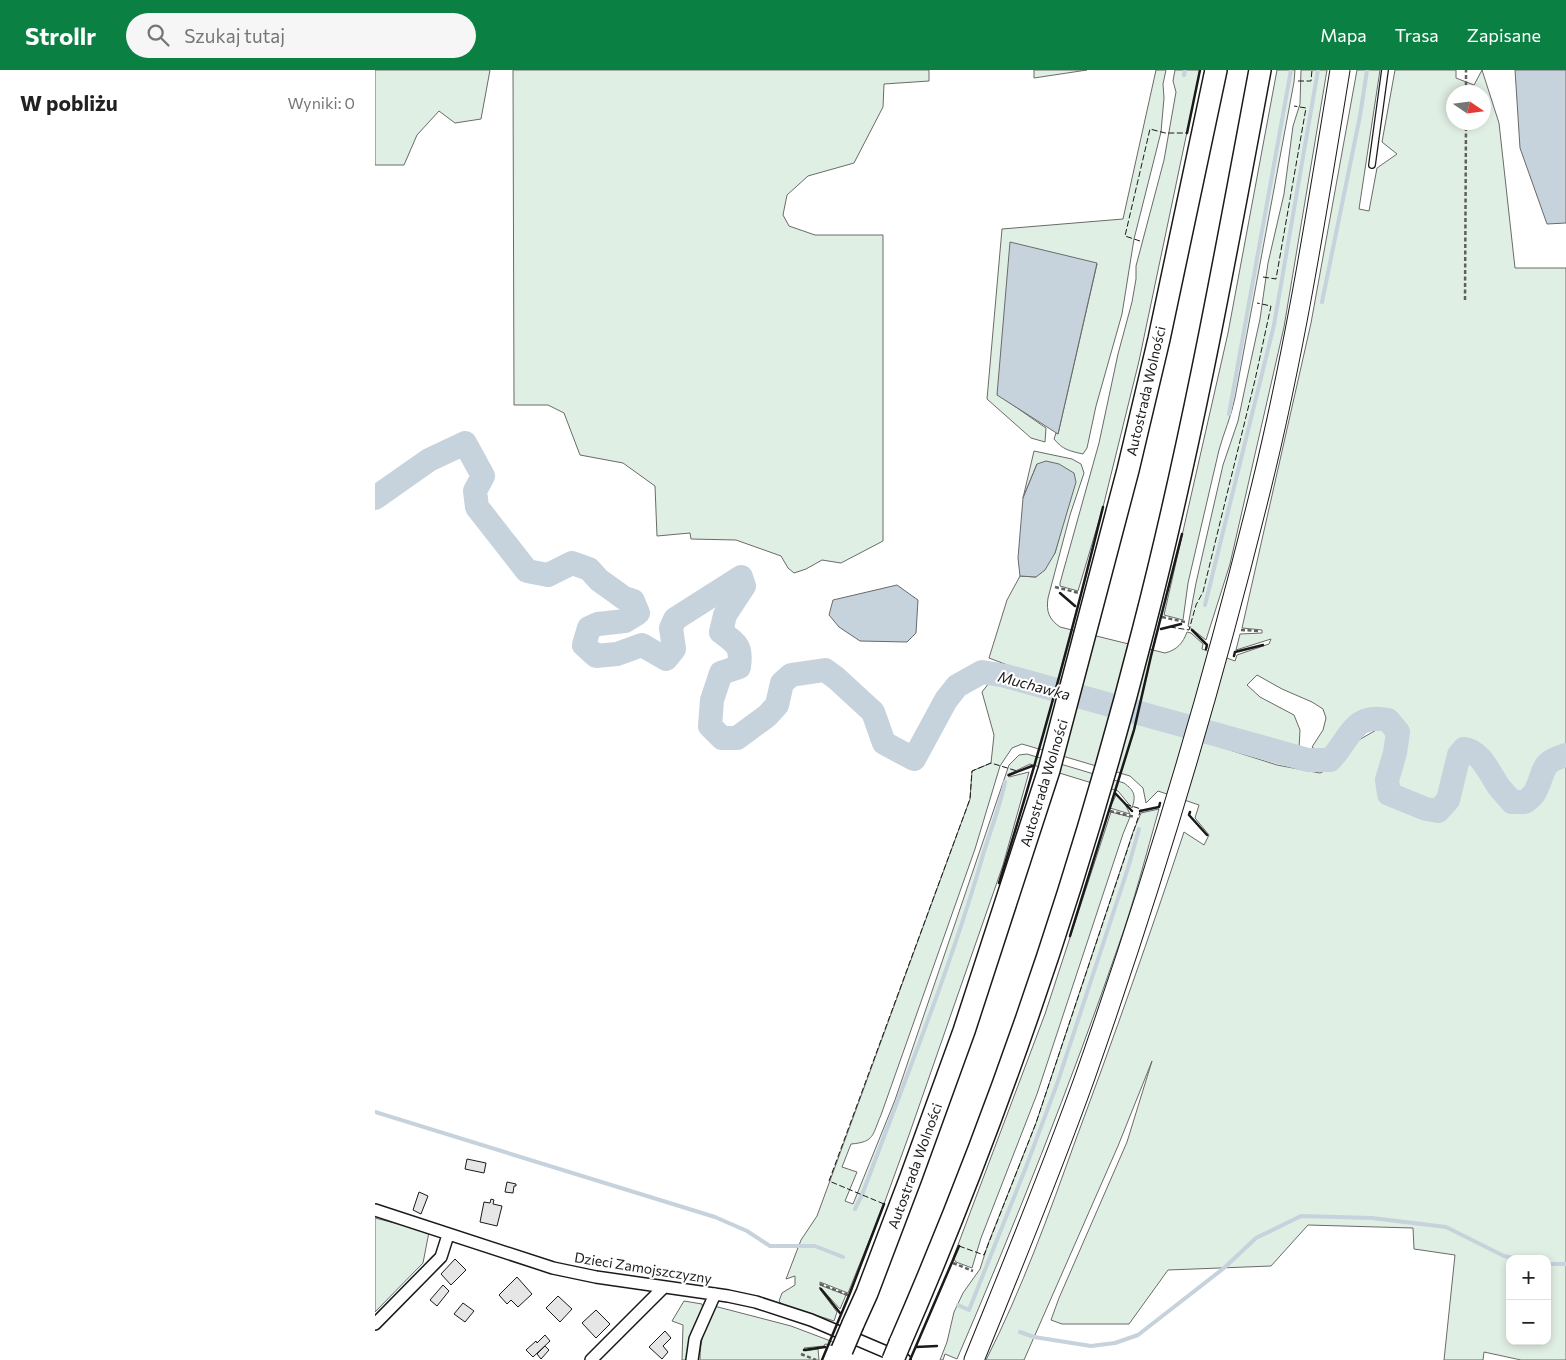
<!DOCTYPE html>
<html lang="pl">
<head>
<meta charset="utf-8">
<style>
	body { margin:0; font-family:Commissioner,sans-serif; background:#f6f6f6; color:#222 }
	.controls { position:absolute; right:15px; bottom:15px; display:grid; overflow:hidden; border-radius:10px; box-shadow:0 2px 8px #0003 }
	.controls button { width:45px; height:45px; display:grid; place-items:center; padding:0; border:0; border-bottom:1px solid #e0e0e0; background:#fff; color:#222; font:25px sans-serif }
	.compass { position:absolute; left:1071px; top:15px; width:45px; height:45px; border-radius:50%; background:#fff; box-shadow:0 2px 8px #0003; rotate:103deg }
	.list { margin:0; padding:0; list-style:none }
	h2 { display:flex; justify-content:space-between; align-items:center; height:65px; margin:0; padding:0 20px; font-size:21px }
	h2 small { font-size:16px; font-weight:400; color:#767676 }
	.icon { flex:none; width:28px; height:28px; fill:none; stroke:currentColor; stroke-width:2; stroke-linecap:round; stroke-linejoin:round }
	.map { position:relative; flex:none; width:1191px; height:1290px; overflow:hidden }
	header { display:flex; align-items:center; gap:30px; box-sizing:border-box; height:70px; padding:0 25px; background:#0b8043; color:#fff }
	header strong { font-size:24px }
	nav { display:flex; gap:28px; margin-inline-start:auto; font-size:18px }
	.search { width:350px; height:45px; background:#f6f6f6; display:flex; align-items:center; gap:12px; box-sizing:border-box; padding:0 18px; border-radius:28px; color:#767676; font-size:19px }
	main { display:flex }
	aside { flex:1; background:#fff }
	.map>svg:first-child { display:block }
	.green { fill:#e0efe3; stroke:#6a6a6a; fill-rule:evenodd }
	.water { fill:#c6d2dc; stroke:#6a6a6a }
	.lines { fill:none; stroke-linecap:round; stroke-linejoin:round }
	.stream { stroke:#c6d2dc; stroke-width:4 }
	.river { stroke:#c6d2dc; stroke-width:24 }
	.building { fill:#e6e6e6; stroke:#1a1a1a }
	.service-casing { stroke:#1a1a1a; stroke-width:8 }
	.minor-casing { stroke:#1a1a1a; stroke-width:14 }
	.primary-casing { stroke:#1a1a1a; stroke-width:21 }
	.motorway-casing { stroke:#1a1a1a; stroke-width:24 }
	.path { stroke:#5f5f5f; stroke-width:2.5; stroke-dasharray:4 2.5; stroke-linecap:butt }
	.service { stroke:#fff; stroke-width:5.5 }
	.minor { stroke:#fff; stroke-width:11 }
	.primary { stroke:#fff; stroke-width:19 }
	.motorway { stroke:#fff; stroke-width:21 }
	.motorway-bridge-casing { stroke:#1a1a1a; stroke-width:24; stroke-linecap:butt }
	.motorway-bridge { stroke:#fff; stroke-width:21 }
	.fence { stroke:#1a1a1a; stroke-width:1; stroke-dasharray:6 2.5; stroke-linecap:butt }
	.wall { stroke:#1a1a1a; stroke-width:2.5 }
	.labels { text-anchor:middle; stroke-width:4; stroke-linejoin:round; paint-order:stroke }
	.street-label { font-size:14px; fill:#1a1a1a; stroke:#fff }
	.water-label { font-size:15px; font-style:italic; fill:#1a1a1a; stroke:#fff }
</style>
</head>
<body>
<header>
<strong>Strollr</strong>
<div class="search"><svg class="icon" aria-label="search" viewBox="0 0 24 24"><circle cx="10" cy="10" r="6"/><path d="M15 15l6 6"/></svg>Szukaj tutaj</div>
<nav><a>Mapa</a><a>Trasa</a><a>Zapisane</a></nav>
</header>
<main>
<aside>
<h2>W pobliżu<small>Wyniki: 0</small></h2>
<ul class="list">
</ul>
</aside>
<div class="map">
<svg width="1191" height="1290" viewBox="0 0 1191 1290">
	<rect width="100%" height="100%" fill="#fff"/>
	<path class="green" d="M0,0h115l-9,49 -26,4 -16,-12 -22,24 -13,30h-29z
		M138,0h416v11l-45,3 -1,23 -29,56 -46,13 -21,19 -4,20 6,11 26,9h68v306l-42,22 -19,-3 -16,9 -12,4 -6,-5 -7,-12 -45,-16 -45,-1 -1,-6 -33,3 -2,-50 -32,-23 -43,-8 -16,-42 -16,-8h-34z
		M659,0h53l-53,8z
		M781,0h10l-3,14 1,14 -3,34 -27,107 -12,75 -26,92 -9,42 -4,6c-13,-3 -20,-4 -29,-15l2,-6 2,1 39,-170 -100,130 49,34 -1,14 -14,-4 -44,-39 15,-170 121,-10z
		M800,0h25l-61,291 -36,146 -25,84 -18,-5v-3l39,-140 19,-89 14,-52 4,-23v-13l28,-106 12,-68 -3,-11z
		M902,0h18l-1,12 -59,316c-4,19 -11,34 -16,52l-31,133 -5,37 -19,-5 64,-282z
		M926,0h26l-43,257 -54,237 -24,76 -18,-14 8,-43 27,-118 15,-44 8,-38 14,-64 8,-56 16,-69 9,-68 7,-22z
		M982,0h23l-21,139 10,2 8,-43 20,-14 -15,-12 13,-72h61v8l18,7 8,-15 17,53 16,145h51v1092h-45l-37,-8 -1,8h-39l11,-105 -41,-6 -1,-21 -105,-3 -37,41 -103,4 -39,54h-67l-11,-4 8,-22 68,-156 25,-81 -34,85 -94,214h-38c36,-71 63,-146 90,-221 38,-102 74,-204 108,-307l20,13 5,-10 -14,-17 4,-13 -41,-14 -12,12 -3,-15 -13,-12 -108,-32 -10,4 -12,18 -25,83 -94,266c-9,20 -6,27 -30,29l-9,23 15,5 -12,29 8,3 42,-104 114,-335 10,-10 8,-1 97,29c11,8 12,13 8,25l-14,-17 -88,-27 -23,11 2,2 20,-5 -26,93 -94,270 -25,69 -36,89 -28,-11v3l26,10 -6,14 -20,-22 -1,1 18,24 -3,9 -52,-17 -3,-3 3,-8 13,-8v-9l-9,3 15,-39 16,-24 153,-417 2,-28 19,-8 3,-28 -12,-43 7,-9 181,48 107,34 43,8 16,-7 21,-25 28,-16 6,5c-1,7 -1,13 -2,20 -2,12 -8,25 -6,38 7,28 57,38 72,11 4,-8 6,-31 8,-42l3,-2 7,5 12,19 32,34c-10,-26 -23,-60 -52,-68l-11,5 -9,33 -8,19c-17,4 -34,-6 -45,-19l13,-44 -7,-23 -11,-7 -19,1 -14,11 -23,27 -15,2 -4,-3 11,-17 3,-12 -3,-9 -11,-7 -30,-13 -25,-14 -10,10 13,12 34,18 6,15 -1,19 -22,-4 -254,-74 -34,-13 18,-58 13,-24 16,1 19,-24 10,-37 -28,-52 -14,34 11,-47 38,8 9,5 3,9 -14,42 -22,83c-2,14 1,21 12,29l105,26c12,-3 18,-10 22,-21l4,1 12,11 -1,5 33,12 2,-6 32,-11 2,-5 -35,11 4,-16 22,-1v-3l-20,-2 69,-305zM1078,22h30v30h-30zM1135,1189h37v82h-37z
		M741,725l9,9 5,10 -20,-6z
		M784,739c-13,46 -25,93 -41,138 -48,139 -103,277 -161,412l-12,-5 -2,6h-3l7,-18 7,-30 9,-19 17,-24 8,-25 48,-121 97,-291 8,-19z
		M736,742l19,5 -7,17 -86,260 -56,144 -9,30 -16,-6 -3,-4 92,-244z
		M0,1148l54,14 -6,31 -48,49z
		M309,1231l18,3 1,6 -17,50h-4l1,-35 -11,-4z
		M339,1236l77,20 45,17 -1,3 -10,-2 -1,2 -20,2 1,3 13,-2 1,11h-119c0,-20 5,-36 14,-54z"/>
	<path class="water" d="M1140,0h51v153l-19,1 -27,-76z
		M635,172l87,21 -39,171 -61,-39z
		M671,391l13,3 15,9 2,9 -21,71 -10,17 -9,7 -16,-1 -2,-18 5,-60 14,-34z
		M522,515l21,15 -2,33 -9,9 -47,-1 -21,-14 -10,-12 4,-15z"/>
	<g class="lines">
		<path class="stream" d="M809,5l1,-5
			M947,232l38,-186 7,-46
			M854,344l62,-344
			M830,535l69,-280 44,-255
			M0,1042l340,105 32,14 23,15h45l28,11
			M480,1139l7,-14c42,-113 88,-225 121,-340 7,-24 17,-48 22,-73
			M1172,1194h19
			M583,1235l11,5 57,-143 31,-83 71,-216 11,-39
			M645,1262l14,5 57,9 24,-3 23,-8 86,-67 32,-30 45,-22 71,2 74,9 58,29 14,3"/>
		<path class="river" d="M0,428l54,-38 36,-17 18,33 -8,15 2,16 50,64 21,4 24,-12 17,6 10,11 25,18 9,3 5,12 -13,8 -27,3 -9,4 -5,17 12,11 21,-2 25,-9 24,14 8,-10 -3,-21 4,-9 66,-42 3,9 -19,29 -4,17c16,12 21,14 18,35l-18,6 -9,27 -2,26 12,12h15l30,-22 10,-11 5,-22 9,-8 34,-5 11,8 37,34 11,31 30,16 32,-59 11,-14 25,-14 24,4 302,84h22c20,-20 22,-48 58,-40l10,12 -3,21 -8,27 2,14 37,15 12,2 10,-11 11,-45 5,-6c17,2 26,25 35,38 4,5 9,10 13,15h13c4,-3 9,-7 11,-12 10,-20 3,-27 30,-35"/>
	</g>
	<path class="building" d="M92,1089l19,4 -2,10 -19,-4z
		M132,1112l9,2v2h-2l-1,7 -8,-1z
		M44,1122l9,4 -7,18 -8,-4z
		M116,1129l3,1 -1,4 9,2 -5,20 -17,-4 4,-20 6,1z
		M80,1189l11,11 -15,15 -10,-11z
		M142,1207l15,17 -14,13 -7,-7 -4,4 -8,-9z
		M68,1215l6,6 -12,15 -7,-6z
		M183,1226l14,13 -12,13 -14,-14z
		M88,1233l11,8 -9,11 -11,-8z
		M221,1240l14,14 -14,14 -14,-15z
		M290,1261l6,7 -8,8 5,6 -6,7 -13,-12z
		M170,1265l5,6 -17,16 -7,-7 10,-9 1,2z
		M170,1276l4,4 -8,9 -4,-5z"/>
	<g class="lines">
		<defs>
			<path id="service" d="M997,95l13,-95"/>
			<path id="minor" d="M0,1140l178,58 43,9 132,19 28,6 55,18 94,40
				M0,1254l66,-67 7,-22
				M216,1290l73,-73
				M317,1290l3,-21 20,-45"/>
			<path id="primary" d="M599,1290c38,-94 77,-188 111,-283 68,-193 127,-390 176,-589 34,-138 56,-278 79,-418"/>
			<path id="motorway" d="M478,1254l14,-31 44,-116 53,-146 85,-261 79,-300 31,-131 57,-269
				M525,1273c100,-230 181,-469 243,-712 48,-185 82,-373 117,-561"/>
		</defs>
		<use href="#service" class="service-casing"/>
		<use href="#minor" class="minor-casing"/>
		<use href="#primary" class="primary-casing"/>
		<use href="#motorway" class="motorway-casing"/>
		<path class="path" d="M1091,22v-22
			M1090,230l1,-178
			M680,517l24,6
			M787,547l23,5
			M866,560l19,1
			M735,741l25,6
			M578,1193l20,8
			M445,1214l28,11
			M426,1284l15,6"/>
		<use href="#service" class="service"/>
		<use href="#minor" class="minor"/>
		<use href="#primary" class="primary"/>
		<use href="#motorway" class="motorway"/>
		<defs>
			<path id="motorway-bridge" d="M467,1280l11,-26
				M518,1290l7,-17"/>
		</defs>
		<use href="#motorway-bridge" class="motorway-bridge-casing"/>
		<use href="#motorway-bridge" class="motorway-bridge"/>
		<path class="fence" d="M923,11h13l1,-11
			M765,171l-15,-5 25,-107 15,4h22
			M888,207l13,2 30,-171 -12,-2
			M795,557l19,3 7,-25 7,-13 52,-212 16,-74 -14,-3
			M509,1134l-55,-23 141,-382 2,-28 19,-8 26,8
			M584,1176l25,9 52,-132 105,-314 -16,-5"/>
		<path class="wall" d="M812,63l13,-63
			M685,523l15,13
			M786,559l20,-5
			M817,560l15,15 -1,4
			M859,586l1,-4 28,-7
			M634,705l23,-9
			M740,723l17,18
			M765,741l19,-4 1,-4
			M815,742l-1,3 18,20
			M624,813c39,-124 73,-250 104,-376
			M695,866l64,-206 17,-74 31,-122
			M446,1219l19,24
			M541,1277l21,-1
			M429,1280l21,-3
			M447,1290l28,-67 34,-89
			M535,1290l49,-114"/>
	</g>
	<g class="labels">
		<g class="street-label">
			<text transform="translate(771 321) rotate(-77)" y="5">Autostrada Wolności</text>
			<text transform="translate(669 713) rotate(-73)" y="5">Autostrada Wolności</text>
			<text transform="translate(540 1096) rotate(-70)" y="5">Autostrada Wolności</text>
			<text transform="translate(268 1198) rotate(9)" y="5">Dzieci Zamojszczyzny</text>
		</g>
		<g class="water-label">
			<text transform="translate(659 616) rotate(15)" y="5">Muchawka</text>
		</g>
	</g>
</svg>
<div class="controls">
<button>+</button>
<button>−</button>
</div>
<svg class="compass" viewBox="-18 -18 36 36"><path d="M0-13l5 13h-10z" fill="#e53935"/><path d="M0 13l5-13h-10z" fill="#767676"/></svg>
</div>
</main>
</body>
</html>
